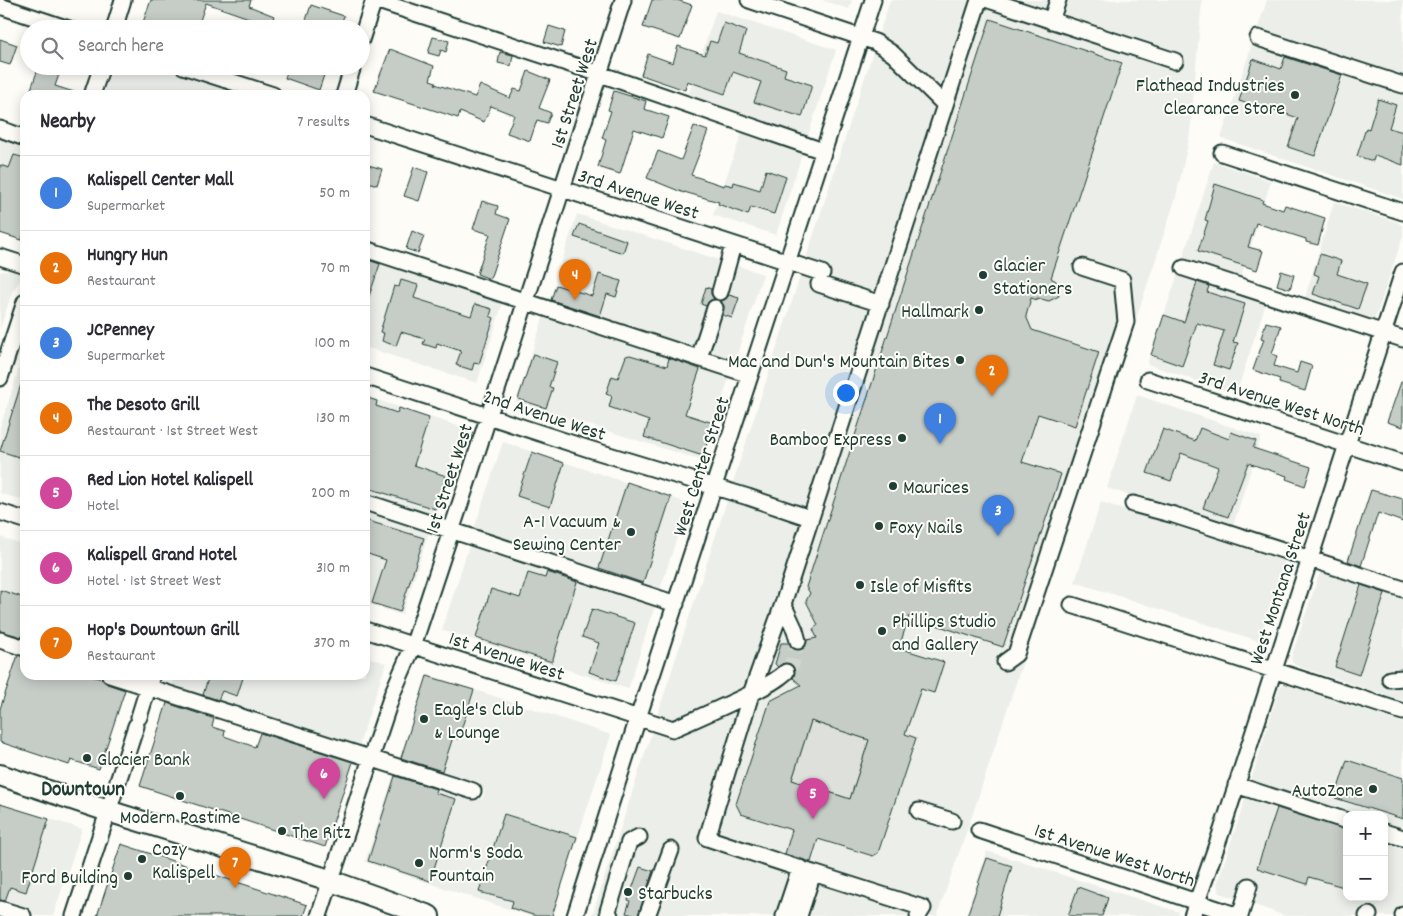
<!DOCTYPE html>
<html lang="en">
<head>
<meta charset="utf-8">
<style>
	body { margin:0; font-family:Dekko,sans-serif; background:#f2f2f3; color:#2b2b33 }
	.controls { position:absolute; right:15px; bottom:15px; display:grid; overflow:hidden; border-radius:10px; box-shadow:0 2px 12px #0003 }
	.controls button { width:45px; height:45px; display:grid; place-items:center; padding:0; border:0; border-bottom:1px solid #e1e1e2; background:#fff; color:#2b2b33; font:25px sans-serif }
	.you { position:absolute; left:845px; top:392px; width:18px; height:18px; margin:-12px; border:4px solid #fff; border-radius:50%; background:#1a73e8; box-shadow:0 0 0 8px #1a73e833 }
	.badge { display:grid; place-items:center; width:32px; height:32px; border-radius:50%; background:#1a73e8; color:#fff; font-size:16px; font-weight:700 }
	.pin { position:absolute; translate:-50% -41px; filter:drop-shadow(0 1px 2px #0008) }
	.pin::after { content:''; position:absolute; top:26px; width:18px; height:15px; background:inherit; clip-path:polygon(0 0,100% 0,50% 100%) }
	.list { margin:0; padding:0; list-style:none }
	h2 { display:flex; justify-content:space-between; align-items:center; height:65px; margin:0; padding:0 20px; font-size:21px }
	h2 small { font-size:16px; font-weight:400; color:#7c7c81 }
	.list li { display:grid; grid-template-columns:32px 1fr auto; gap:15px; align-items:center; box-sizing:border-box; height:75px; padding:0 20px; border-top:1px solid #e1e1e2 }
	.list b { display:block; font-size:19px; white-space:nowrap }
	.list p { margin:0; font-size:16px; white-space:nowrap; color:#7c7c81 }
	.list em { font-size:16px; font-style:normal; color:#7c7c81 }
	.icon { flex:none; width:28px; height:28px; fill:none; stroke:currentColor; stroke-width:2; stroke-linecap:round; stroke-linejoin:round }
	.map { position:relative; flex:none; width:1403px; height:916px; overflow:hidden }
	.search { position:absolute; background:#fff; box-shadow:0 2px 12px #0003; left:20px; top:20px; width:350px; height:55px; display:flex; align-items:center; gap:12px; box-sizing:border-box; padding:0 18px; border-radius:28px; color:#7c7c81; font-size:19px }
	.panel { position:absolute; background:#fff; box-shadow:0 2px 12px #0003; left:20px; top:90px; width:350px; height:590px; border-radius:15px }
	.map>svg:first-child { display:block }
	.built { fill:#eceee9 }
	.green { fill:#dde0db; stroke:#7e8e88 }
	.building { fill:#c6cdc7; stroke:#1f3d34; fill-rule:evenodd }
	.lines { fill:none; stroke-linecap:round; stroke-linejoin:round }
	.minor-tunnel { stroke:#d1d6d0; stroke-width:15; stroke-dasharray:15 8; stroke-linecap:butt }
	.minor-casing { stroke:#1f3d34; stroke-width:19 }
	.major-casing { stroke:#1f3d34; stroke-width:24 }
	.minor { stroke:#fdfcf7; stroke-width:15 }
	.major { stroke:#fdfcf7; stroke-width:20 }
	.poi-dot { fill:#1f3d34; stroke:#fdfcf7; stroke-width:2 }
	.labels { text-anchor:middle; stroke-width:4; stroke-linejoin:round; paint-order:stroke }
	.poi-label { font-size:20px; fill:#1f3d34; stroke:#fdfcf7; text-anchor:start }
	.street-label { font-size:20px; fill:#1f3d34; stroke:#fdfcf7 }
	.neighbourhood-label { font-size:21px; font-weight:bold; fill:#1f3d34; stroke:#fdfcf7 }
</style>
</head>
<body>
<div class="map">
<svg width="1403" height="916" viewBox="0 0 1403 916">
	<rect width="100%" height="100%" fill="#fdfcf7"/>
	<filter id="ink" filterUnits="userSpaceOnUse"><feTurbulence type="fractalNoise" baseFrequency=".02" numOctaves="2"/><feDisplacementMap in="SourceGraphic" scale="10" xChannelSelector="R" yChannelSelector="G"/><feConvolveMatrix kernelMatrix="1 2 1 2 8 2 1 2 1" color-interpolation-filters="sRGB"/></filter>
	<g filter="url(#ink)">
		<path class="built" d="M822,0h30l-3,9z
			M890,0h312l-12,134 -14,63 -33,101 -169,512 -37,106h-345z
			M1267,0h136v81l-147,-48z
			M716,11l120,39 -29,89 -120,-40z
			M1253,41l150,50v108l-182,-61z
			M113,66h50l87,29h-147z
			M744,127l60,21 -28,87 -63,-20z
			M0,133l25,9v92l-3,7 -22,-7z
			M1214,162l57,19 -31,99 -58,-19z
			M1334,202l63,20 6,4v10l-30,89 -69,-24z
			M577,214l186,60 -29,90 -186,-59z
			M365,251l140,45 -28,87 -112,-36z
			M11,270l6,2 3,3v5l-8,12 -12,37v-57z
			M1179,271l88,29 -31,94 -89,-30z
			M545,312l186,59 -28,90 -187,-59z
			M25,350v151l-25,-8v-65z
			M1137,395l124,42 -29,92 -125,-41z
			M365,396l99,32 -28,87 -71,-22z
			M503,442l185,61 -29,90 -186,-61z
			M1101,502l183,59 -25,80 -184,-59z
			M365,505l66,21 -29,89 -37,-12z
			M0,537l25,8v97l-25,-8z
			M471,540l186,60 -29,89 -186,-59z
			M1321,569l82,25v107l-106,-35 -5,-4 -1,-4z
			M365,656l21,7 -29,88 -186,-61 4,-15h190z
			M427,674l184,61 -59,181h-22l-165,-54 30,-91 87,28 3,-8 -87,-29z
			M1284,684l119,39v110l-19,-6v-12h-37l-97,-31 30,-98z
			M1247,794l100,32v71h37v-59l19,6v72h-117l-66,-23 -3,-9z
			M0,803l82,26 -29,87h-15l-38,-12z
			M987,851l192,61 -1,4h-212z"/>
		<path class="green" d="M811,721l58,19 -19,59 -58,-19z"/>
		<path class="building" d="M151,0h100l-2,6 25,10 -5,13h-25l5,-11 -43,-15 -9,26h-44l-11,-4z
			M652,0h25l15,5 -12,34 -37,-12z
			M311,5l33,11 -5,13h-36z
			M990,19l132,44 -71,215 5,3 3,15 -10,5 -12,-3v2l-6,-2 -5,18 6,14 67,22 -24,74 -37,-12 -16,48 39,12 -58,173 -94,-31 -10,32 45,14 -10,31 -13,-4 -16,45 11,4 -38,115 -5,3 -55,-17 -7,23 -26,-8 7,-24 -51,-16 -5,-10 34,-103 31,-16 -8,-7 2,-7 -2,-5 -8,-3 -7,4 -3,-3 6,-21h8l3,5 8,2 5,-3 2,-7 10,-2 -4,-9 5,-4 -12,-24 4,-8 -4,-6zM811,721l58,19 -19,59 -58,-19z
			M724,23l22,8 -7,22 47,16 -2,7 28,9 -10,32 -48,-15 7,-20 -28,-10 -8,22 -38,-13 -2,9 -44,-15 7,-21 25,9 5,-17 27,9 5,-14 7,2z
			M549,26l16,5 -4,16 -17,-5z
			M433,37l16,4 -3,11 -5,-2 -2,6 -11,-3z
			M0,39l17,6 -7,20 -10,-3z
			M390,49l44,17 -4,14 6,2 -1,2 40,13 5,-12 30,13 4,-9 7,2 7,-20 22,9 -11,28 12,5 -4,10 -10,-3 -7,21 -23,-8 7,-18 -23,-9 -7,16 -24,-10 -2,6 -84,-27z
			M500,52l13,3 -2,11 -13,-3z
			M1285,57l57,18 -27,81 -27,-9 10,-29 -29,-10 -1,2 -29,-9 14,-42 28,10z
			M39,66h23l-7,20 22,7v2h-48z
			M289,66h38l-8,24 -34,-12z
			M614,91l32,10 -2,8 25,8 -7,21 -28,-9 -14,45 -22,-7 8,-27 -4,-2 9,-27 -3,-1z
			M1378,99l18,6 -7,23 14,4v33l-28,-10 -2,6 -16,-5 9,-28 3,1z
			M694,126l14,5 -17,44 33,11 1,-2 8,2 1,-4 26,8 6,-20 20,7 -12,37 -23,-7 -3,8 -30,-11 1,-2 -35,-10v1l-37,-15 11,-27 23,9z
			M14,155l11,3v71l-3,11 -22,-7v-68l9,3z
			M365,164l17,5 -5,16 -12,-4z
			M414,167l14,5 -9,29 -15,-5z
			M1215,184l48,16 -1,3 21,7 2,-5 40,13 -7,27 -12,-3v-3l-50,-16 -8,24 15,4 -6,19 -59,-19 10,-30 -3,-1z
			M482,201l16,5 -2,8 14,5 -20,60 -13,-5 13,-40 -17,-5z
			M579,224l48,17 -4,12 -49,-16z
			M412,231l12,5 -6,17 -12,-4z
			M1320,254l21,7 -4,13 30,10 -9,25 -45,-15 6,-18 -5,-2z
			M365,259l15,5 -13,38 -2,-1z
			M1281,271l13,4 -4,14 -13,-4z
			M599,274l22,7 -5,16 -9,-3 -7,22 -49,-16 5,-15 36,11z
			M401,280l17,5 -4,13 57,18 4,-12 17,5 -2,7 4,2 -15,46 -5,-1 -2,7 -16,-5 5,-14 -24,-8 -1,5 -13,-4 2,-5 -24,-7 -5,14 -14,-5 2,-8 -4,-1 14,-46 5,1z
			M1197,282l12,4 -2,6 38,12 -12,38 5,1 -9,27 -16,-5 11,-34 -27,-8 -15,43 -31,-11 13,-40 20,7z
			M706,287l5,2v5l3,5 -5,2 -3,5 -5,-2z
			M729,295l10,3 -7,20 -9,-3 1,-9 -3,-5 5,-2z
			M1266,322l15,4 -9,28 5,2 -3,10 23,7 3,-11 12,4 -7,25 -26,-8 1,-4 -27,-9 11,-31 -3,-1z
			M533,354l24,8 -8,25 4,1 -7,20 -28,-9z
			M630,355l37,11 2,-8 31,11 -15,45 28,9 -10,33 -59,-19 5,-16 -40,-14 3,-11 -6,-2 6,-18 6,2 8,-22z
			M23,378l2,1v80l-25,-8z
			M1401,382h2v45l-16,-5z
			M365,397l12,4 -1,5 21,7 2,-5 30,10 -15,47 32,11 -11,33 -70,-22z
			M1200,428l29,11 2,-7 25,9 -3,7 58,19 -6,19 -19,-7 1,-3 -39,-13 -20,54 -25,-9 15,-41 -37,-14 -10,28 -24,-8 16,-44 32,12z
			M532,452l32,11 -14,44 -33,-11z
			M627,482l44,15 -28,86 -44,-15z
			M1371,490l32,9v23l-25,-9 -17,53 -13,-5z
			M365,520l59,18 -24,74 -28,-9 14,-43 -21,-7z
			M547,572l30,10 -25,80 -76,-24 15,-49 29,9 8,-25 17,5z
			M1361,585l24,8 -26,82 -24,-8z
			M0,590l25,8v31l-3,8 -22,-6z
			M592,609l43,14 -19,58 -27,-9 10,-29 -17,-6z
			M18,655l7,2v18h63l14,4 5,5 18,6 -26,79 -28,-9 -2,5 -69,-23v-33z
			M209,675h35l-7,21 -15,-5 -4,9 -15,-5z
			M427,676l47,14 -16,49 -5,-2 -11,34 -41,-13z
			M167,703l45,15 2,1 -2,8 13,4 -1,5 31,11 5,-14 93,29 -28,85 -185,-61z
			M1347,760l56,18v41l-68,-21z
			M395,776l41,13 -1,4 21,6 -26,82 -62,-20z
			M0,804l49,15 -23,73 -16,-5 -5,14 -5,-1z
			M1277,808l70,22 -4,12 4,1v45l-38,-11 -2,7 -50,-16z
			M504,814l73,23 -25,79h-16l-25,-8 2,-7 -34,-9z
			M121,844l186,61 -4,11h-206z
			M987,858l25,8 -15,50h-30z
			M640,867l13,4 -15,45h-2l-10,-3 4,-12 -2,-1z
			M1078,887l30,11 -6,18h-34z"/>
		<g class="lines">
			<path class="minor-tunnel" d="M786,672l6,-8 6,-23"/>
			<defs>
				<path id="minor" d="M375,0l225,74 223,77
					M749,0l126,42 18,12 51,50
					M989,0l186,61
					M0,6l69,23
					M1051,21l7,-21
					M114,29l9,-29
					M1258,38l145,47
					M361,40l13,-40
					M183,66l90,29
					M92,95l10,-29
					M344,95l9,-29
					M365,125l457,148
					M0,129l25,9
					M1222,153l181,59
					M365,249l385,126
					M0,257l25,8
					M1184,268l219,71
					M819,284l62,20
					M720,292l13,-47
					M699,358l16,-50
					M365,376l224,73 159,48 62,21
					M0,378l25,-76
					M1148,380l255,83
					M365,502l311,102
					M1133,504l41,11 229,74
					M0,512l25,8
					M783,604l12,26 3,11
					M1072,605l331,107
					M365,630l308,99c25,-11 50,-22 75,-34 14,-7 27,-13 38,-23
					M0,640l25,8
					M1005,662l11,-8 110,-332 -4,-42 -40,-13
					M110,675l363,116
					M1390,679l13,-1
					M139,717l13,-42
					M1236,785l111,36
					M919,811l33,10
					M979,830l260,86
					M1384,832l19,6
					M813,873l-106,-35 44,-144 32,-90 196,-604
					M0,909l23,7
					M74,916l62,-190
					M319,916l60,-182 14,-42 20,-46 56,-169 154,-477
					M575,916l63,-198 235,-718
					M610,916l-2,-5 21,-69 10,-5
					M647,916l24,-66
					M784,916l16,-48
					M799,916l14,-43 110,35 -5,8
					M1192,916l29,-83 182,-561
					M1240,916l9,-30
					M1367,916l2,-1
					M1403,916v-1"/>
				<path id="major" d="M0,775l108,36 212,66 109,39"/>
			</defs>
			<use href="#minor" class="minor-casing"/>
			<use href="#major" class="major-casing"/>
			<use href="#minor" class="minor"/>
			<use href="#major" class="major"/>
		</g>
	</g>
	<g class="poi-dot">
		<circle cx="1295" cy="95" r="5"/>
		<circle cx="983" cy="275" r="5"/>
		<circle cx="979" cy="310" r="5"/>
		<circle cx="960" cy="360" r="5"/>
		<circle cx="902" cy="438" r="5"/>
		<circle cx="893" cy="486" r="5"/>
		<circle cx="879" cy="526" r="5"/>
		<circle cx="631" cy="532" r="5"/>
		<circle cx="860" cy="585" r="5"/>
		<circle cx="882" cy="631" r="5"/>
		<circle cx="424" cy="719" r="5"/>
		<circle cx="87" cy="758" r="5"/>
		<circle cx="1373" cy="789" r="5"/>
		<circle cx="180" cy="796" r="5"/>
		<circle cx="282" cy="831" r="5"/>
		<circle cx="142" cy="859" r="5"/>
		<circle cx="419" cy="863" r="5"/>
		<circle cx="128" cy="876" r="5"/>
		<circle cx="628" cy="892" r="5"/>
	</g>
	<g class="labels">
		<g class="poi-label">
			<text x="1285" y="91" text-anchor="end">Flathead Industries<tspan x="1285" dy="23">Clearance Store</tspan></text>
			<text x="993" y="271">Glacier<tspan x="993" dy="23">Stationers</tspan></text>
			<text x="969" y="317" text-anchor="end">Hallmark</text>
			<text x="950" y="367" text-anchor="end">Mac and Dun's Mountain Bites</text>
			<text x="892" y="445" text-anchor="end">Bamboo Express</text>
			<text x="903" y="493">Maurices</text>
			<text x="621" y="527" text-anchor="end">A-1 Vacuum &amp;<tspan x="621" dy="23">Sewing Center</tspan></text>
			<text x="889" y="533">Foxy Nails</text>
			<text x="870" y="592">Isle of Misfits</text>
			<text x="892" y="627">Phillips Studio<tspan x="892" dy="23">and Gallery</tspan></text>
			<text x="434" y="715">Eagle's Club<tspan x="434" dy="23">&amp; Lounge</tspan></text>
			<text x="97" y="765">Glacier Bank</text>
			<text x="1363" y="796" text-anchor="end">AutoZone</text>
			<text x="180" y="823" text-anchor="middle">Modern Pastime</text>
			<text x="292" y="838">The Ritz</text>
			<text x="152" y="855">Cozy<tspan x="152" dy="23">Kalispell</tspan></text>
			<text x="429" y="858">Norm's Soda<tspan x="429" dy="23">Fountain</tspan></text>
			<text x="118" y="883" text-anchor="end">Ford Building</text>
			<text x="638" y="899">Starbucks</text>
		</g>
		<g class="street-label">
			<text transform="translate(573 93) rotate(-72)" y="7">1st Street West</text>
			<text transform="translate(639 193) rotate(18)" y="7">3rd Avenue West</text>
			<text transform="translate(1282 402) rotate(18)" y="7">3rd Avenue West North</text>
			<text transform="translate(545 414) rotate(18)" y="7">2nd Avenue West</text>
			<text transform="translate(700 466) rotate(-72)" y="7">West Center Street</text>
			<text transform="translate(448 478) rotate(-72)" y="7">1st Street West</text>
			<text transform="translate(1279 588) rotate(-72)" y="7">West Montana Street</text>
			<text transform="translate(507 655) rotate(18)" y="7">1st Avenue West</text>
			<text transform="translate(1115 854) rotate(18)" y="7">1st Avenue West North</text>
		</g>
		<g class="neighbourhood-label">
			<text x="83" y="795">Downtown</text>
		</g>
	</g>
</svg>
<div class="controls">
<button>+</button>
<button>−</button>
</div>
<div class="you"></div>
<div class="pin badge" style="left:940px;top:444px;background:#3f7fe0">1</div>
<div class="pin badge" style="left:992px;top:396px;background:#e8710a">2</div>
<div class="pin badge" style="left:998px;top:536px;background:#3f7fe0">3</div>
<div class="pin badge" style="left:575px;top:300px;background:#e8710a">4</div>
<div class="pin badge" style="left:813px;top:819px;background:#d1479c">5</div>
<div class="pin badge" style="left:324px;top:799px;background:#d1479c">6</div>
<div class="pin badge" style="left:235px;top:888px;background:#e8710a">7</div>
<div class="search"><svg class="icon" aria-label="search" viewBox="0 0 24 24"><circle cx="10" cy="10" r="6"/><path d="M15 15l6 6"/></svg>Search here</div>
<section class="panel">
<h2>Nearby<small>7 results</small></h2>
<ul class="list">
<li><span class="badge" style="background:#3f7fe0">1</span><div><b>Kalispell Center Mall</b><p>Supermarket</p></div><em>50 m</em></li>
<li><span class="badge" style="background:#e8710a">2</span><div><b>Hungry Hun</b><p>Restaurant</p></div><em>70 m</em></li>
<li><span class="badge" style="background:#3f7fe0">3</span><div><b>JCPenney</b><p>Supermarket</p></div><em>100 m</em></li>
<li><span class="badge" style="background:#e8710a">4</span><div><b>The Desoto Grill</b><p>Restaurant · 1st Street West</p></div><em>130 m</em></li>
<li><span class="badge" style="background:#d1479c">5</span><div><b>Red Lion Hotel Kalispell</b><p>Hotel</p></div><em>200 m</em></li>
<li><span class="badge" style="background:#d1479c">6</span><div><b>Kalispell Grand Hotel</b><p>Hotel · 1st Street West</p></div><em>310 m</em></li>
<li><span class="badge" style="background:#e8710a">7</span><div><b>Hop's Downtown Grill</b><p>Restaurant</p></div><em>370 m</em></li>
</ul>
</section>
</div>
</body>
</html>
